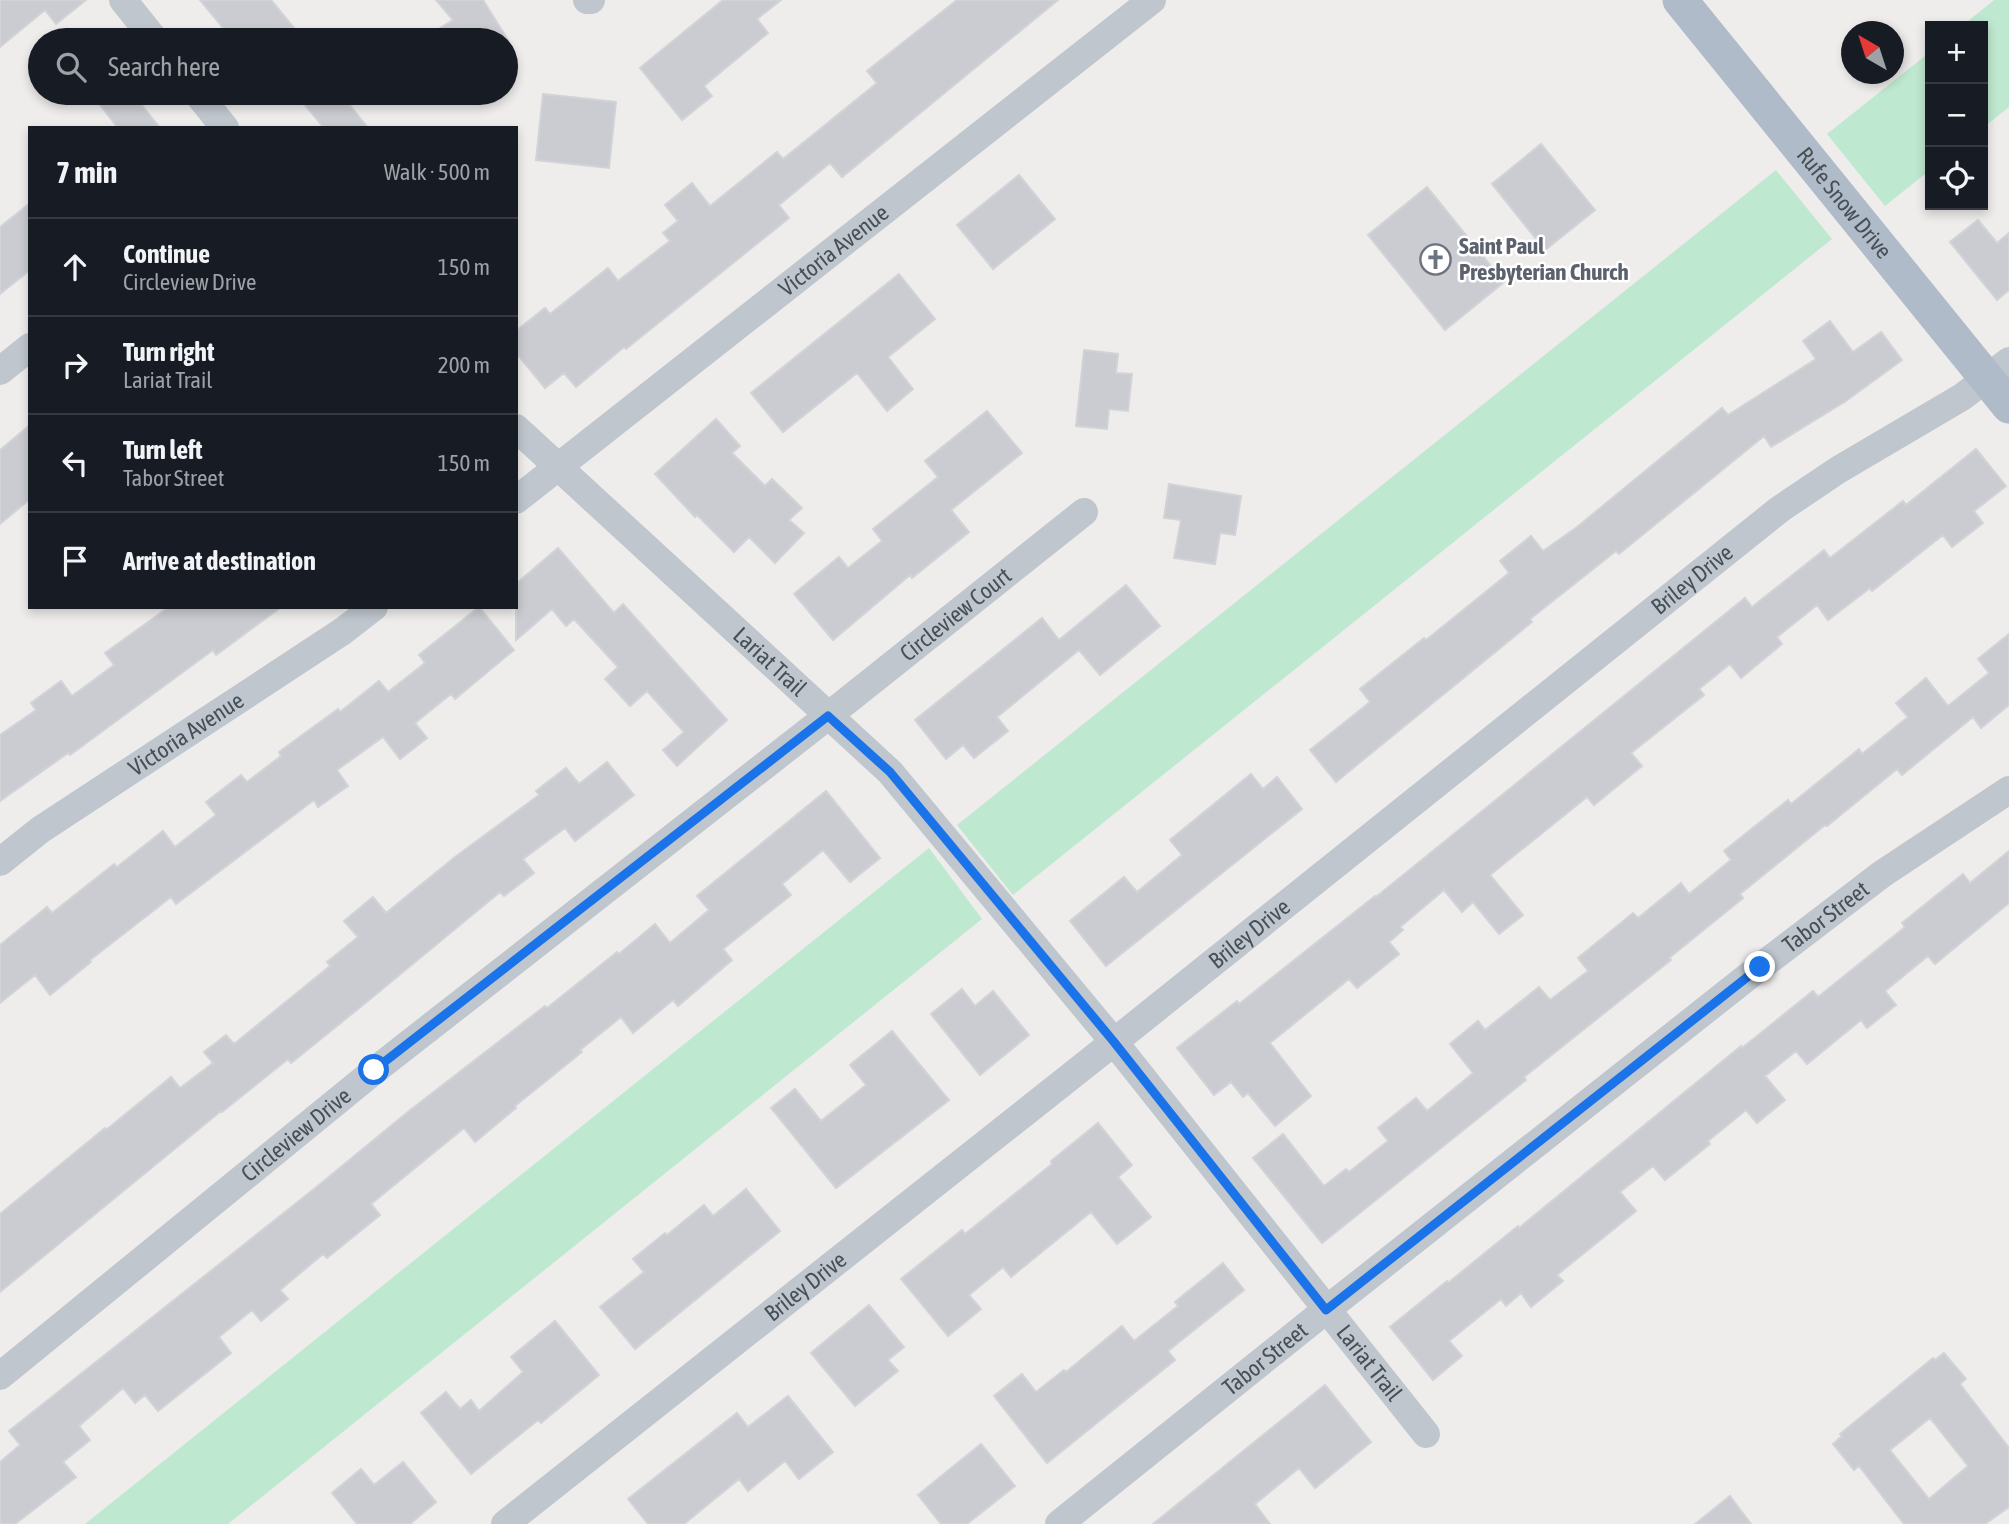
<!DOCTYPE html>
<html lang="en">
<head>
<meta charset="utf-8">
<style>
	body { margin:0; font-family:"Asap Condensed",sans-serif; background:#20242c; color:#f1f3f6 }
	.controls { position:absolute; right:21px; top:21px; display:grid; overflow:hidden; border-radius:0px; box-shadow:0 4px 10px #0003 }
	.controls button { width:63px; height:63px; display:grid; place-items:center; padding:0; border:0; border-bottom:2px solid #363941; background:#171b24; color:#f1f3f6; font:35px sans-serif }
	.compass { position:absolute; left:1841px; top:21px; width:63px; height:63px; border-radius:50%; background:#171b24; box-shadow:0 4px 10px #0003; rotate:321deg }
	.stop { position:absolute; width:21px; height:21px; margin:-16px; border:5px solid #1a73e8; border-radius:50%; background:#fff }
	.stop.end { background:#1a73e8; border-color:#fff; box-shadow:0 2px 7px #0008 }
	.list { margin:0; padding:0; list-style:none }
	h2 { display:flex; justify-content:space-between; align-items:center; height:91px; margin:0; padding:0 28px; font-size:30px }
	h2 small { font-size:23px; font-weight:400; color:#9ea1a6 }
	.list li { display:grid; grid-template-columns:46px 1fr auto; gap:21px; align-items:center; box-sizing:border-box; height:98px; padding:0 28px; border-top:2px solid #363941 }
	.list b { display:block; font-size:26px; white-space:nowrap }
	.list p { margin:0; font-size:23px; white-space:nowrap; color:#9ea1a6 }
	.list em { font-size:23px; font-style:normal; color:#9ea1a6 }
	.icon { flex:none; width:38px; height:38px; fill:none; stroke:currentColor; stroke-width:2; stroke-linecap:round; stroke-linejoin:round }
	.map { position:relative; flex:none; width:2009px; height:1524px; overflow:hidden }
	.search { position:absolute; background:#171b24; box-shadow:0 4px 10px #0003; left:28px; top:28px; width:490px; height:77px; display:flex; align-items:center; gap:18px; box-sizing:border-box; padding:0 24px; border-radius:38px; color:#9ea1a6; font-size:26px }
	.panel { position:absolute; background:#171b24; box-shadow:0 4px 10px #0003; left:28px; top:126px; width:490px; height:483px; border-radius:0px }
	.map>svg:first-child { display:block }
	.green { fill:#bfe8d0 }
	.building { fill:#caccd1; stroke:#d1d3d7; stroke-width:2; fill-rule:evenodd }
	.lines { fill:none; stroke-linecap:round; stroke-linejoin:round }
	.minor { stroke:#bfc6cd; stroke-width:28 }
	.major { stroke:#afbbc8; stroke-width:35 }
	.route { stroke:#1a73e8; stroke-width:9 }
	.labels { text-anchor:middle; stroke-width:5; stroke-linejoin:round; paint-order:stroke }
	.street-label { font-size:23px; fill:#474f57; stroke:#fff }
	.worship-label { font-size:23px; font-weight:bold; fill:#5b616d; stroke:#fff; text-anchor:start }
</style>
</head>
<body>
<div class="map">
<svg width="2009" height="1524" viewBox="0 0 2009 1524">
	<rect width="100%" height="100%" fill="#efedec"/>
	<path class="green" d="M1994,0h15v107l-26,21v-102h-21z
		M1930,52v118l-45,36 -58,-72z
		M1776,170l56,69 -819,656 -56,-70z
		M929,848l53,71 -754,605h-143z"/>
	<path class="building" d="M0,0h86l-30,24 -11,-14 -45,37z
		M200,0h71l33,40h-71z
		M436,0h47l25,40h-87l32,-20z
		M723,0h58l-24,19 11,14 -64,53 8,10 -30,24 -42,-52z
		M957,0h101l-216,177 -12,-14 -51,42 10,13 -163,131 -2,-2 -48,40 -12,-14 -19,15 -29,-35v-22l29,-23 5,6 58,-46 10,13 52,-40 -7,-8 15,-12 -13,-16 27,-22 18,23 67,-54 6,7 94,-76 -10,-12z
		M116,93h16l28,35h-42l-18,-23z
		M295,93h45l28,35h-44z
		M543,94l73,8 -7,66 -73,-8z
		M1541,144l54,66 -50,40 -53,-66z
		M1019,175l36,44 -62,50 -36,-44z
		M1427,187l77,95 -59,48 -77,-95z
		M30,203v67l-30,24v-67z
		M1978,220l19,23 12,-10v57l-12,10 -47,-58z
		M899,274l36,45 -47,38 25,32 -26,22 -30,-38 -74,59 -32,-39z
		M1830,321l23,31 28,-20 21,28 -56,41 -75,46 -7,-11 -145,118 -3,-3 -86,68 2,3 -196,160 -26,-32 60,-48 -10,-13 64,-51 2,2 83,-67 -9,-12 31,-25 12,15 34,-24 145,-119 6,7 88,-56 -13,-18z
		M1084,350l34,4 -2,19 16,1 -4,37 -19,-2 -2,20 -31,-3z
		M987,411l35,42 -71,57 18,22 -57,46 -2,-3 -77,65 -39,-46 45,-37 9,11 34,-27 -9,-12 65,-52 -13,-16z
		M716,419l24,27 -8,7 33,33 7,-7 30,29 -13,12 15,13 -29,30 -26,-26 -15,15 -37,-37 -2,2 -40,-43z
		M30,425v74l-30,25v-74z
		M1976,449l30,37 -32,25 9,12 -31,24 -9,-12 -71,56 -2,-3 -42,32 -11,-15 -40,32 5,7 -41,34 -11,-14 -31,25 5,6 -73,58 11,13 -48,39 -7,-8 -97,78 33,40 -24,19 -26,-32 -11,10 -18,-22 -44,37 3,3 -14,12 10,12 -42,34 -8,-9 -79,64 41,53 -36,30 -27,-33 -5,4 -12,-15 -17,13 -37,-47 60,-47 2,3 136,-108 1,1 369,-299 7,9 72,-57 6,8 73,-57 3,4z
		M1169,484l72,12 -6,39 -15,-2 -5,31 -41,-6 7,-38 -17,-2z
		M558,548l56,65 9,-9 104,116 -50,46 -14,-16 21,-18 -37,-41 -17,15 -25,-27 13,-12 -44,-48 -8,7 -14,-17 -36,31v-56z
		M1126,585l34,41 -60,49 -21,-25 -82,67 11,14 -34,27 -11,-13 -17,14 -31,-39 127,-102 17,22z
		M169,607h112l-65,48 -3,-5 -143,105 -2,-2 -68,48v-66l36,-25 -5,-7 30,-22 11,15 42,-31 -9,-12z
		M479,607l35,43 -59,49 -4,-5 -36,29 12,15 -27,21 -17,-22 -46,33 11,16 -30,21 -4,-7 -138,104 -5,-7 -81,63 1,2 -41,33 -15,-20 -35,28v-58l47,-38 5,6 62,-49 3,3 46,-36 12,16 41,-32 -10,-13 35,-27 6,7 34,-26 -2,-4 59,-43 2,3 39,-31 9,11 37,-29 -6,-8z
		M2009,634v71l-28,23 -8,-11 -71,58 -5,-6 -70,57 -2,-1 -85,69 3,4 -74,60 2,2 -147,117 2,3 -204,163 -69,-85 30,-24 41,52 22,-17 3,3 39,-31 -10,-13 38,-30 11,13 46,-38 -23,-29 28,-23 7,9 54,-43 11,13 38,-29 -10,-13 55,-45 5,5 43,-35 8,11 42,-34 -7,-9 64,-51 3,4 68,-55 3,5 46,-37 -12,-14 30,-25 22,28 41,-33 -11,-14z
		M607,762l27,33 -59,46 -10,-13 -42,31 11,14 -30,23 -4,-4 -137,113 -72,58 -3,-4 -66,53 -1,-1 -221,181v-78l105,-86 1,2 65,-53 9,11 33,-25 -9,-11 22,-17 8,9 96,-78 -3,-4 31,-25 -14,-16 29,-24 13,16 69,-56 84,-62 -3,-4 30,-23 13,16z
		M1251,774l12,15 14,-12 25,32 -196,157 -36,-45 54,-44 13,15 45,-37 -12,-15z
		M826,791l54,67 -30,24 -27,-32 -41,34 9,11 -68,54 9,11 -54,46 -5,-6 -40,33 -12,-16 -41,33 2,2 -67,54 1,2 -41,34 -11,-14 -93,76 9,11 -53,43 -4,-4 -43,36 8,9 -27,22 -9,-11 -33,27 12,16 -73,58 -13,-16 -10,8 -12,-15 -44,38 11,14 -27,22 13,15 -61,47h-15v-62l20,-17 -11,-14 305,-242 95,-78 136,-105 2,2 70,-56 2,2 36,-30 15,19 39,-33 -12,-14z
		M2009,851v52l-74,61 -7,-8 -43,35 11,14 -29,23 -6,-8 -54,44 -11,-13 -31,25 20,24 -28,23 -11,-13 -38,31 2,3 -45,36 -12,-14 -33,26 16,19 -79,64 6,6 -32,26 -10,-14 -15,13 -5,-7 -52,42 13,15 -29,24 -43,-53 57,-46 1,2 70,-57 1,2 222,-182 1,2 71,-57 5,6 87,-70 -3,-4 61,-49 7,9z
		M962,989l13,17 18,-15 36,44 -49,40 -49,-61z
		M892,1031l57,69 -113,88 -65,-80 24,-19 26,32 45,-36 -16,-20z
		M1098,1123l34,42 -14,12 33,40 -34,27 -26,-32 -80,65 -8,-10 -34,28 12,14 -33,27 -47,-57 61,-49 3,4 87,-70 -1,-3z
		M746,1189l34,42 -145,118 -35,-42 44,-35 -11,-13 32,-26 2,2 37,-30 9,11z
		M1223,1263l21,27 -76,61 7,9 -128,103 -53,-67 28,-22 14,18 28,-22 2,2 56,-46 12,15 44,-35 -3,-4z
		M869,1305l35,42 -16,13 10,11 -43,35 -44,-53z
		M555,1321l44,54 -58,48 -3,-3 -67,54 -50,-61 25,-21 14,17 11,-9 8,11 44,-39 -12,-15z
		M1944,1353l22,26 -6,5 49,64v59l-24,17h-81l-45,-58 -5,4 -21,-26 9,-8 -2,-2 93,-76 2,2zM1930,1418l38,48 -39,33 -39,-49z
		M1325,1385l46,57 -56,46 -16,-20 -44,36 15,20h-117z
		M788,1396l45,56 -34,27 -14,-18 -37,30 -9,-12 -55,45h-36l-20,-25 109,-86 11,14z
		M981,1444l34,42 -48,38h-26l-23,-29z
		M403,1462l33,40 -26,22h-53l-25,-31 29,-24 13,16z
		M1730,1496l21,28h-56z"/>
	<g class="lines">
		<g class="minor">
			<path d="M123,0l32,40"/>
			<path d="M587,0h4"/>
			<path d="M197,93l28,35"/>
			<path d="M0,371l30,-24"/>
			<path id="s1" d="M516,428l374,344 224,270 312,392"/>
			<path id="s2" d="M516,500l636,-500"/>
			<path id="s3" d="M0,862l40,-32 303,-199 31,-24"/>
			<path id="s4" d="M0,1376l374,-305 454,-355 256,-204"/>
			<path id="s5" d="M505,1524l609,-482 666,-533 58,-39 124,-73 47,-36"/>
			<path id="s6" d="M1059,1524l267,-214 434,-343 122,-93 127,-84"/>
		</g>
		<path class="major" id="s7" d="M1680,0l329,406"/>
	</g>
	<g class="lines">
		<path class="route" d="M374,1070l454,-354 62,56 224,270 212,268 434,-343"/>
	</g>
	<defs>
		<symbol id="church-ring" viewBox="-11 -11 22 22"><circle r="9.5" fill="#fff" stroke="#6b7280" stroke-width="1.5"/><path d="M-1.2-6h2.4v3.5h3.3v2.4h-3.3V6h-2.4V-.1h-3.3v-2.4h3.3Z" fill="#6b7280"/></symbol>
	</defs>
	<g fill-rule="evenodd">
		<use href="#church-ring" x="1418" y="242" width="35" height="35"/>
	</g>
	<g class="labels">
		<g class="street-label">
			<text dy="8" stroke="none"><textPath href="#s7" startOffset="261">Rufe Snow Drive</textPath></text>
			<text dy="8" stroke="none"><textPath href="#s2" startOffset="404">Victoria Avenue</textPath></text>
			<text dy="8" stroke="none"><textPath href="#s5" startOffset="1517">Briley Drive</textPath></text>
			<text dy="8" stroke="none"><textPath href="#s4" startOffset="1222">Circleview Court</textPath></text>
			<text dy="8" stroke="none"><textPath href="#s1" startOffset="345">Lariat Trail</textPath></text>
			<text dy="8" stroke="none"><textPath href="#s3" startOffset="226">Victoria Avenue</textPath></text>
			<text dy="8" stroke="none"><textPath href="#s6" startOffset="978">Tabor Street</textPath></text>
			<text dy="8" stroke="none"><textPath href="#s5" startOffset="950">Briley Drive</textPath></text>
			<text dy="8" stroke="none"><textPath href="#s4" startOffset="382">Circleview Drive</textPath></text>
			<text dy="8" stroke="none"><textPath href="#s5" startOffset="383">Briley Drive</textPath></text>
			<text dy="8" stroke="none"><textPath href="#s6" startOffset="264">Tabor Street</textPath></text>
			<text dy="8" stroke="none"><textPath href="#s1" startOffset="1269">Lariat Trail</textPath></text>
		</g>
		<g class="worship-label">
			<text x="1459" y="254">Saint Paul<tspan x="1459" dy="26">Presbyterian Church</tspan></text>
		</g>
	</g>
</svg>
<div class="controls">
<button>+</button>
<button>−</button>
<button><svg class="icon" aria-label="locate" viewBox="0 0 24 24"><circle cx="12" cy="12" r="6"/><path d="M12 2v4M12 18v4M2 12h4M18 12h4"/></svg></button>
</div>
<svg class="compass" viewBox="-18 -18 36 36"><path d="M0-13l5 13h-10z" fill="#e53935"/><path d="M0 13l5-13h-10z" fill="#9ea1a6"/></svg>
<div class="stop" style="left:374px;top:1070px"></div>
<div class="stop end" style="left:1760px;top:967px"></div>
<div class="search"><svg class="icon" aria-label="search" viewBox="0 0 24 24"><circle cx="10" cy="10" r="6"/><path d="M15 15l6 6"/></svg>Search here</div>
<section class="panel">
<h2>7 min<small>Walk · 500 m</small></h2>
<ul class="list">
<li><svg class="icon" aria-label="ahead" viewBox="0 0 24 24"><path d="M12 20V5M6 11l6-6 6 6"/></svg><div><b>Continue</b><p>Circleview Drive</p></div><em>150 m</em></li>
<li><svg class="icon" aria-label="right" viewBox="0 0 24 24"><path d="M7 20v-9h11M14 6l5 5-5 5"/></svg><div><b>Turn right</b><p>Lariat Trail</p></div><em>200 m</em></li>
<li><svg class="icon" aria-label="left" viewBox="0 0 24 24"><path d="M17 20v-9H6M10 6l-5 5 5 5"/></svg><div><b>Turn left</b><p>Tabor Street</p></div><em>150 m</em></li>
<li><svg class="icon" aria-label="arrive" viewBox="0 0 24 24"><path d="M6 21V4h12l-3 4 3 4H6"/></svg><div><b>Arrive at destination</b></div></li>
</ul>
</section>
</div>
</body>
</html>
